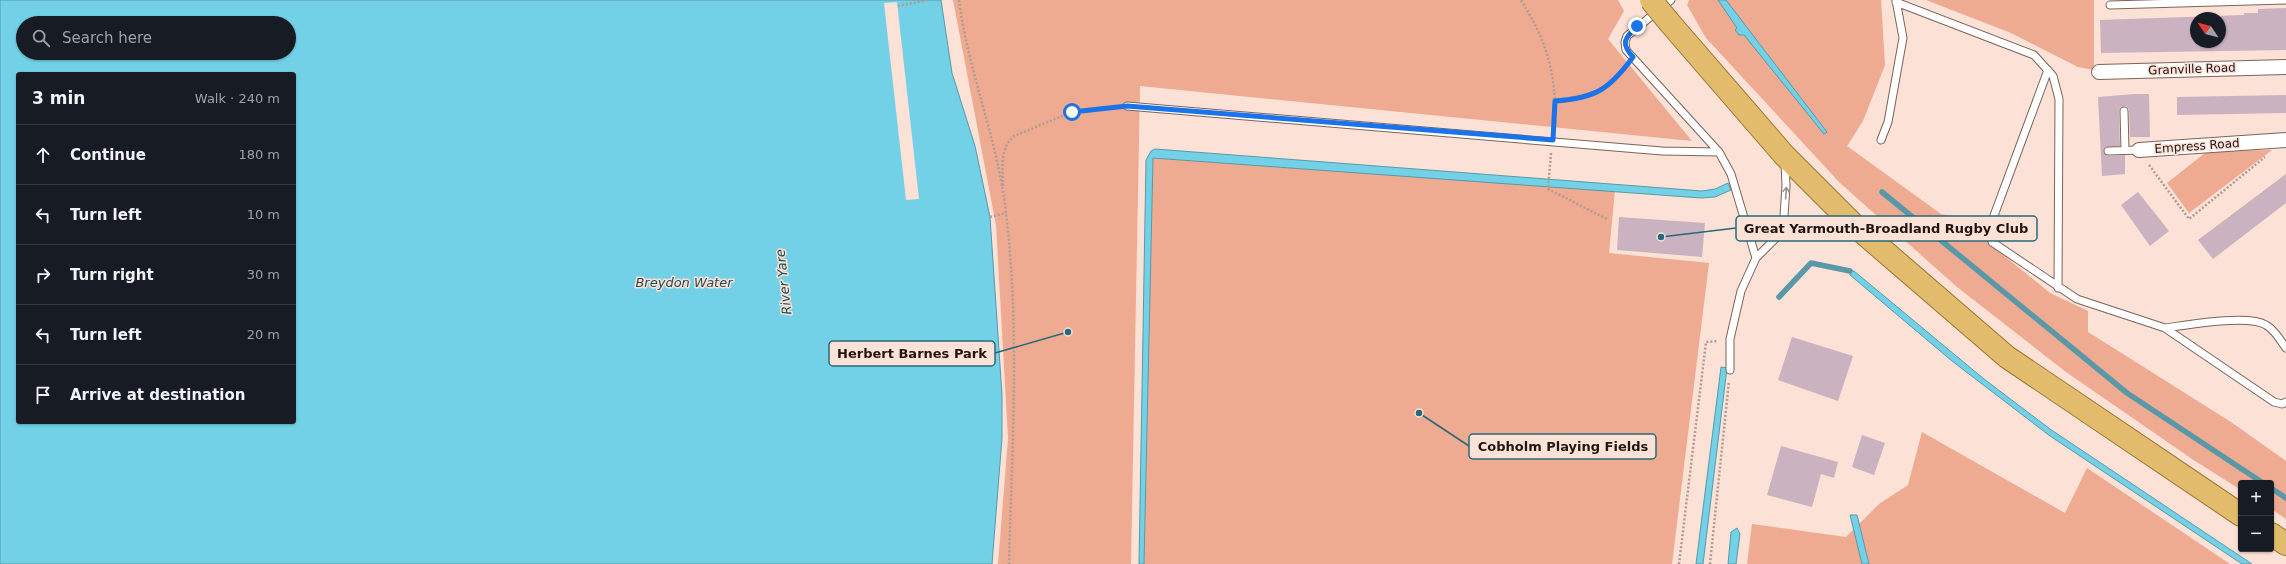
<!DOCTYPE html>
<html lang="en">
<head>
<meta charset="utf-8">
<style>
	body { margin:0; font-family:"DejaVu Sans",sans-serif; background:#20242c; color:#f1f3f6 }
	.controls { position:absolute; right:12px; bottom:12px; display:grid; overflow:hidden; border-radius:4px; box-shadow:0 1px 3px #0004 }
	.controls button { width:36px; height:36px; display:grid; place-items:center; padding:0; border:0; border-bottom:1px solid #363941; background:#171b24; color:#f1f3f6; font:20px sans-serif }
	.compass { position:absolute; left:2190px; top:12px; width:36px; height:36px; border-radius:50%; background:#171b24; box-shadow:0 1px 3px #0004; rotate:305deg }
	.stop { position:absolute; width:12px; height:12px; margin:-9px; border:3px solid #1a73e8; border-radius:50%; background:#fff }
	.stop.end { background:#1a73e8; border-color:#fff; box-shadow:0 1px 4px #0008 }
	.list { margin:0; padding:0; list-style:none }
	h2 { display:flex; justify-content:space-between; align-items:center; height:52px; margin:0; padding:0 16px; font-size:17px }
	h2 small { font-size:13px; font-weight:400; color:#9ea1a6 }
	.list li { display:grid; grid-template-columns:26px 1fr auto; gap:12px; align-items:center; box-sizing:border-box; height:60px; padding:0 16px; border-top:1px solid #363941 }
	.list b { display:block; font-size:15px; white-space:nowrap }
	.list em { font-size:13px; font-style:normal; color:#9ea1a6 }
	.icon { flex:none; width:22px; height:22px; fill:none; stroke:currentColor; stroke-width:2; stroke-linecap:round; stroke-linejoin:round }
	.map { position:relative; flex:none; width:2286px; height:564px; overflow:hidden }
	.search { position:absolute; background:#171b24; box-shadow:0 1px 3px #0004; left:16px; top:16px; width:280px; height:44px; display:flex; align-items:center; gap:10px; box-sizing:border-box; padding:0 14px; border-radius:22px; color:#9ea1a6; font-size:15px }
	.panel { position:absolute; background:#171b24; box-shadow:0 1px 3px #0004; left:16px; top:72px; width:280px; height:352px; border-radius:4px }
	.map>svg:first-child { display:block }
	.green { fill:#efab91 }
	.water { fill:#72d1e7; stroke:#5999a7; fill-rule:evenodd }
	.pier { fill:#fce1d6 }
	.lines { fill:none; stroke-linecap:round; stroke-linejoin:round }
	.stream { stroke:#5999a7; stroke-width:5.5 }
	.building { fill:#cab2c1; fill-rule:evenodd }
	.service-casing { stroke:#7b645b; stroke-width:9 }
	.minor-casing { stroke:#7b645b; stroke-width:16 }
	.trunk-casing { stroke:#997634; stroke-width:24 }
	.path { stroke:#b19c94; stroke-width:2.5; stroke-dasharray:2 2; stroke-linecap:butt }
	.service { stroke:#fff; stroke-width:7 }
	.minor { stroke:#fff; stroke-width:14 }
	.trunk { stroke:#e2bb6c; stroke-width:22 }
	.trunk-bridge-casing { stroke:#997634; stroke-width:24; stroke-linecap:butt }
	.trunk-bridge { stroke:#e2bb6c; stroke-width:22 }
	.oneway { stroke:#9a9694 }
	.route { stroke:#1a73e8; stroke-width:5 }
	.labels { text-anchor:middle; stroke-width:3; stroke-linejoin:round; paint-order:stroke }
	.street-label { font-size:12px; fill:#1f1512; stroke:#fce1d6 }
	.water-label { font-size:13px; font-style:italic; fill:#214c56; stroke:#fce1d6 }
	.leader { fill:none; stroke:#26697b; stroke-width:1.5 }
	.callout-dot { fill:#26697b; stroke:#fce1d6; stroke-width:1.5 }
	.callout { fill:#fce1d6; stroke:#26697b; stroke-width:1.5 }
	.callout-label { font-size:13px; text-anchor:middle; font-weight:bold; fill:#1f1512 }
</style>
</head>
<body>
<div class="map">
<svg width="2286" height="564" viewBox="0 0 2286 564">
	<rect width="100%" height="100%" fill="#fce1d6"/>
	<path class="green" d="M953,0h665l6,11 -16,28 84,102 -552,-55 -9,478h-133l10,-126 -12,-213z
		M1689,0h192l4,65 -22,56 -16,25 94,68 12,2 10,6 87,71 38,18v21l143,90 55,39v58l-15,-10v-26h-30v7l-49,-31 -126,-87 -109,-85 -117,-104 -134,-145 -19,-33z
		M1926,0h168v70l-16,-3 -67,-34z
		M2272,150l-83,63 -22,-30 38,-30 9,-2z
		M1152,158l463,32 -6,63 100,10 -37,301h-528z
		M1922,432l143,81 22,-45 143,96h-483l5,-40 94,13 33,-33 29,-19z"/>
	<path class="water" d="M0,0h941l11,73 23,73 15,71 12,178v43l-10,126h-992zM23,23h266v30h-266zM18,74h276v348h-276z
		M1718,0h8l101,132 -3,2 -80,-99h-5l-4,-5 2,-2z
		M1155,149l547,42 13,-2 13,-6 3,7 -16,7 -14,1 -548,-40 -9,406h-5l7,-404 5,-9z
		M1850,271h4l130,108 66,50 202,135h-10l-192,-128 -98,-75 -102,-86z
		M1721,367l6,1 -24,196h-7z
		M1850,515h7l12,49h-7z
		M1737,528l3,6 -4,30h-8l3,-32z"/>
	<path class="pier" d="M897,2l22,197 -13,1 -22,-197z"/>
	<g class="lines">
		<path class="stream" d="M1882,192l245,201 136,90
			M1779,297l32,-34 39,8
			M2271,488l15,10"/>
	</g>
	<path class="building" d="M2286,8v42l-185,3 -1,-33 144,-5v-2h14v-4zM2196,18h24v24h-24z
		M2135,94h14l1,43h-20l-1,-27 -3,-4 -5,1 -2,4 1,35 -14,1 -3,5 5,4 17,-1v19l-23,2 -4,-79z
		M2286,95v18l-109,2v-18z
		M2286,174v29l-73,56 -15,-19z
		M2138,192l31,39 -19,15 -29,-41z
		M1619,217l86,6 -3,34 -85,-7z
		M1792,337l61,19 -15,45 -60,-21z
		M1862,435l23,8 -11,32 -22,-8z
		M1781,446l57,16 -4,16 -13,-4 -9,33 -45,-12z"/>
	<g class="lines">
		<defs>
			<path id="service" d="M1671,0l-44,36 -2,6 1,8 93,102 12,22 25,84
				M1896,2l138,53 19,21 6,23 -1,189
				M2110,5l176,-5
				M2048,70l-59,159 3,13 85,57 88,29 109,74 8,2 4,-2
				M1127,106l535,45 57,1
				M2124,111l1,39
				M1881,140l7,-18 15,-84 -7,-38
				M2108,151l31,-1
				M1783,231l3,-45 -1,-23
				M2165,328c22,-3 83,-14 101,-3 9,5 14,15 20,23
				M1730,370v-31l11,-48 15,-33 27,-27 35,-7 29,1"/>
			<path id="minor" d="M2099,72l187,-5
				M2139,150l147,-10"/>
			<path id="trunk" d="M1669,22l115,133 70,70 153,132 234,158
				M2271,534l15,10"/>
		</defs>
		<use href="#service" class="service-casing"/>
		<use href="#minor" class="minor-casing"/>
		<use href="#trunk" class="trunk-casing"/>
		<path class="path" d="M959,0c9,72 39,140 47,213 14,116 6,234 3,351
			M1521,0c22,36 31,59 34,101
			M898,6l30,-6
			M1553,130l2,-29c30,-2 52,-8 71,-34
			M1551,153l-3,36 59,30
			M2149,165l40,54 76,-62
			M1003,186c0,-18 -4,-37 11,-50l58,-24 43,-5
			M990,217l16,-4
			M1679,564l27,-222 12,-1
			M1710,564l19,-183"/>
		<use href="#service" class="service"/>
		<use href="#minor" class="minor"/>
		<use href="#trunk" class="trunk"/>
		<defs>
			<path id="trunk-bridge" d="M1651,0l18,22"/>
		</defs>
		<use href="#trunk-bridge" class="trunk-bridge-casing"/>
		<use href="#trunk-bridge" class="trunk-bridge"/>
	</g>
	<defs><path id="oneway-shaft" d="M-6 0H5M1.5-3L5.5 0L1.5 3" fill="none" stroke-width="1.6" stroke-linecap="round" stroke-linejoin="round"/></defs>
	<use class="oneway" href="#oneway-shaft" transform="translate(1786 193) rotate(-86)"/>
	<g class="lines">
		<path class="route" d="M1072,112l55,-6 426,34 2,-39c40,-3 54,-11 78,-44 -13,-14 -8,-19 4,-31"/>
	</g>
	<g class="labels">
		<g class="street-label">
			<text transform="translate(2192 69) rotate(-2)" y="4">Granville Road</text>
			<text transform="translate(2197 146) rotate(-4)" y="4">Empress Road</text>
		</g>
		<g class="water-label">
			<text x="684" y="287">Breydon Water</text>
			<text transform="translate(783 282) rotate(-96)" y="5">River Yare</text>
		</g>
	</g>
	<path class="leader" d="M1661 237L1736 228M1068 332L995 353M1419 413L1469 446"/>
	<g class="callout-dot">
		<circle cx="1661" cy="237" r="4"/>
		<circle cx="1068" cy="332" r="4"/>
		<circle cx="1419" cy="413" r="4"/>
	</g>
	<g class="callout">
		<rect x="1736" y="216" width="301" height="25" rx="4"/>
		<rect x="829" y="341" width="166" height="25" rx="4"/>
		<rect x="1469" y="434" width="187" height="25" rx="4"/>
	</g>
	<g class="callout-label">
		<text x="1886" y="233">Great Yarmouth-Broadland Rugby Club</text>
		<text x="912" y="358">Herbert Barnes Park</text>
		<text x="1563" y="451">Cobholm Playing Fields</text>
	</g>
</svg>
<div class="controls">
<button>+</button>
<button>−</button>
</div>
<svg class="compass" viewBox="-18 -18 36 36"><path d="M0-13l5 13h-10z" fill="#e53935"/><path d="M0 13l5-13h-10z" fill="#9ea1a6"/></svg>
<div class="stop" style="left:1072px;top:112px"></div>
<div class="stop end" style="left:1637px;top:26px"></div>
<div class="search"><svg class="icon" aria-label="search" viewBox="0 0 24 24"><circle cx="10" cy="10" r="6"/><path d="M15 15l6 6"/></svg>Search here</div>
<section class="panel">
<h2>3 min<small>Walk · 240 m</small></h2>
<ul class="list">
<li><svg class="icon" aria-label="ahead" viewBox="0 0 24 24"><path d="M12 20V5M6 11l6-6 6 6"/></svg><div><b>Continue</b></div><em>180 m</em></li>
<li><svg class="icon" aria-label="left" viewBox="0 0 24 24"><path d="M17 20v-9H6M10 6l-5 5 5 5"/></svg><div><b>Turn left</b></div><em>10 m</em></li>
<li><svg class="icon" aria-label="right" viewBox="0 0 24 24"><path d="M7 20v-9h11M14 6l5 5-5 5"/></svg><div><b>Turn right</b></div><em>30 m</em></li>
<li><svg class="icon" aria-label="left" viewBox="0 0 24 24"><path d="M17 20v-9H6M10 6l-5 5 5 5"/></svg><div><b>Turn left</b></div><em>20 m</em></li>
<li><svg class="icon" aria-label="arrive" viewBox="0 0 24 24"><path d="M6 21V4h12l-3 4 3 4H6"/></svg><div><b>Arrive at destination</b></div></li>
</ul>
</section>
</div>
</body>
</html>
